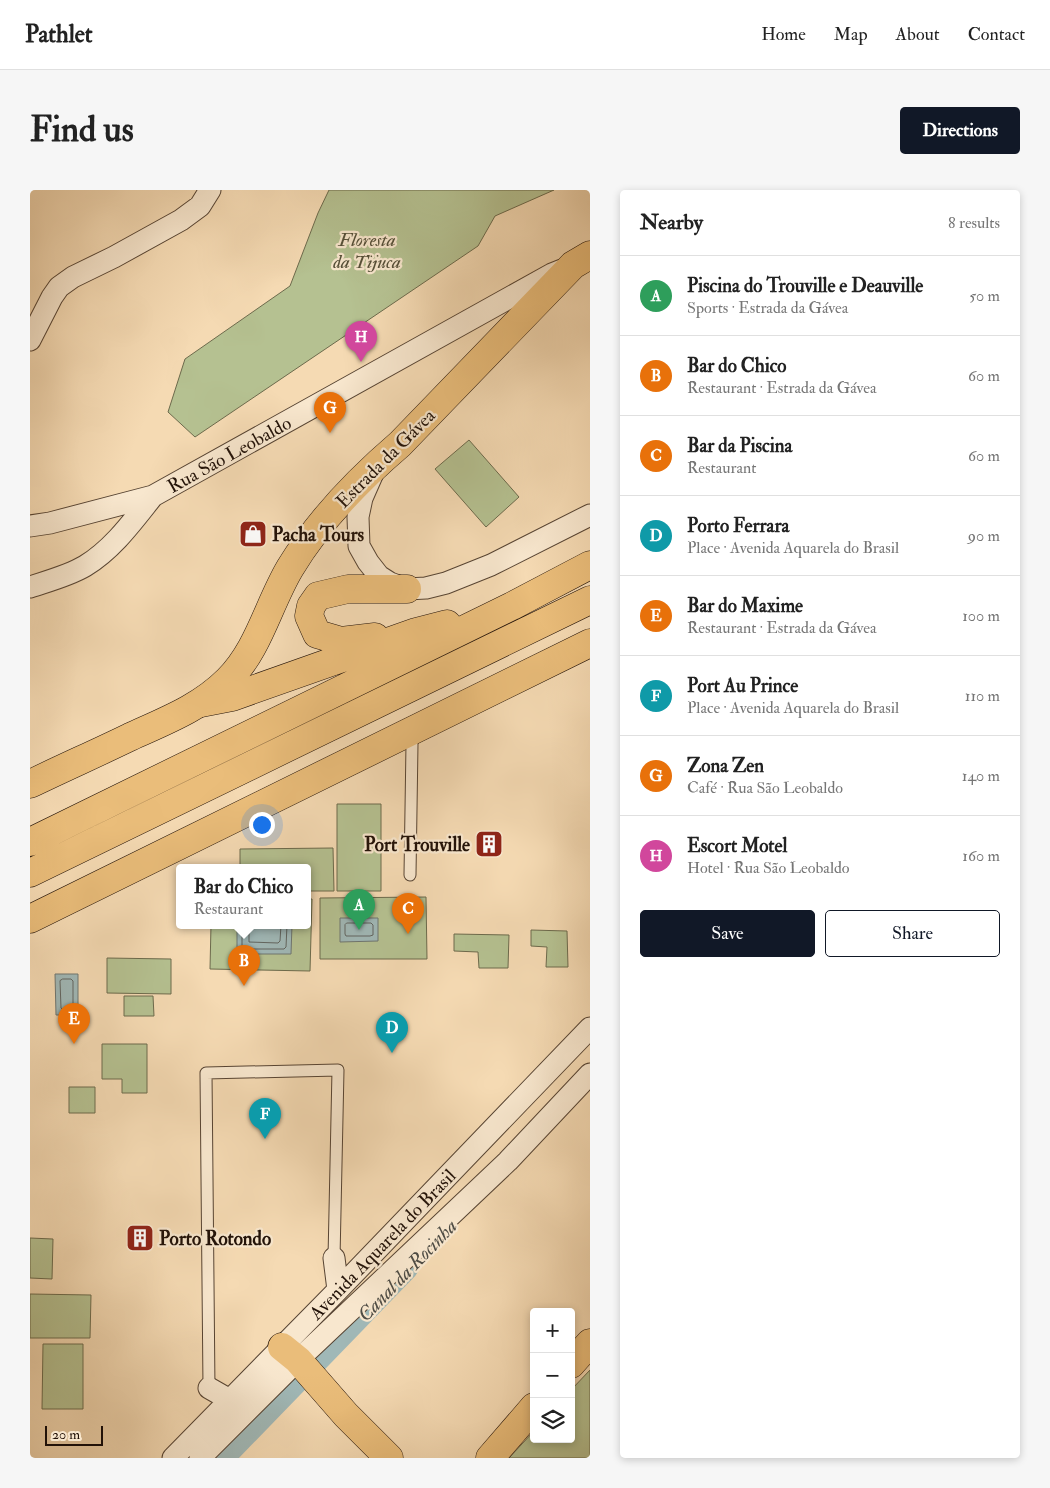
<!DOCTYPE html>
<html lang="en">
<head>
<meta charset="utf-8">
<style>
	body { margin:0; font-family:"IM FELL Double Pica",serif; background:#f6f6f6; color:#222 }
	.controls { position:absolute; right:15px; bottom:15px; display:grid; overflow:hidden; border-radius:5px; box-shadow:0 2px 8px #0003 }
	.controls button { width:45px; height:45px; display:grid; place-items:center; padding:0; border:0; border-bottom:1px solid #e0e0e0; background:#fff; color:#222; font:25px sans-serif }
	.scale { position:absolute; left:15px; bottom:12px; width:58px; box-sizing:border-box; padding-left:5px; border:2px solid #221208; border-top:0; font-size:14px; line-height:18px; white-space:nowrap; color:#221208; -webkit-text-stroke:4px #f8e7ce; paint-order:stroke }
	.you { position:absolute; left:231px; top:634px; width:18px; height:18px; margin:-12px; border:4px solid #fff; border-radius:50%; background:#1a73e8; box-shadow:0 0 0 8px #1a73e833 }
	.badge { display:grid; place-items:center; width:32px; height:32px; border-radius:50%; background:#111827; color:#fff; font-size:16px; font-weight:700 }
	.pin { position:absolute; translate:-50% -41px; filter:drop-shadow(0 1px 2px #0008) }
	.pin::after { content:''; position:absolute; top:26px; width:18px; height:15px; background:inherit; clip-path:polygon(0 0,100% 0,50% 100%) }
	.popup { position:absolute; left:146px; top:674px; width:135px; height:65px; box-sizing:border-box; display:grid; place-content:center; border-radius:5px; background:#fff; filter:drop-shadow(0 1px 4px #0005); font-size:16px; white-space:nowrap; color:#767676 }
	.popup b { font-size:19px; color:#222 }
	.popup::after { content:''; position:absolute; left:50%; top:100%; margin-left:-10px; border:10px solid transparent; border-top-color:#fff }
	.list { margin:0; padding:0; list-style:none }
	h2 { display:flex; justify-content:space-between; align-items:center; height:65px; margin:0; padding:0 20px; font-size:21px }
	h2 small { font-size:16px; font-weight:400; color:#767676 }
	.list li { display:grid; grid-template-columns:32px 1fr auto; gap:15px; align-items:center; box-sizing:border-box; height:80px; padding:0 20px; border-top:1px solid #e0e0e0 }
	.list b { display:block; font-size:19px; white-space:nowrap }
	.list p { margin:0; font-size:16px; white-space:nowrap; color:#767676 }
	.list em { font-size:16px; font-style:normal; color:#767676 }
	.actions { display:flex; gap:10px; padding:15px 20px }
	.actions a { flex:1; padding:11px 0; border:1px solid #111827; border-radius:5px; text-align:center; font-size:18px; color:#111827 }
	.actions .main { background:#111827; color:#fff }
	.icon { flex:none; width:28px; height:28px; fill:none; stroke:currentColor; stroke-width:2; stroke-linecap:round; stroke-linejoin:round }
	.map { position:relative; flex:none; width:560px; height:1268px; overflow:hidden; border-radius:5px }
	header { display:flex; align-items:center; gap:30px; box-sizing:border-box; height:70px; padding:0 25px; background:#fff; border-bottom:1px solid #e0e0e0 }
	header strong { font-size:24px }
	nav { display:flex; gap:28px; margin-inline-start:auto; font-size:18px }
	.intro { display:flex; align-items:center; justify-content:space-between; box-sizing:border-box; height:120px; padding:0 30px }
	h1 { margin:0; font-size:35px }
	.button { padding:12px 22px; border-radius:5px; background:#111827; color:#fff; font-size:18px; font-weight:700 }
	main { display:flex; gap:30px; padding:0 30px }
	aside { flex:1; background:#fff; border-radius:5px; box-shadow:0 2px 8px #0003 }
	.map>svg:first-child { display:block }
	.green { fill:#b5c191; stroke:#6c6a4c }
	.water { fill:#a0b8b7; stroke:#6e7671 }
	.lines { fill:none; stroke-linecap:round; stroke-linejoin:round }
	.shore { stroke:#616560; stroke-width:1 }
	.canal { stroke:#a0b8b7; stroke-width:20 }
	.service-casing { stroke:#574433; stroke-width:13 }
	.minor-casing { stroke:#574433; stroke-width:23 }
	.primary-casing { stroke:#221208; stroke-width:29 }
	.trunk-casing { stroke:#221208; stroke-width:29 }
	.service { stroke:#f8e7ce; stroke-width:11 }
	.minor { stroke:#f8e7ce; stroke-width:21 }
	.primary { stroke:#eabd7a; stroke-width:28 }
	.trunk { stroke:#eabd7a; stroke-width:28 }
	.labels { text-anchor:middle; stroke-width:4.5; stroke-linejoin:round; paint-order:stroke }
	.park-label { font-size:19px; font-style:italic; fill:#554f38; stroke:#f8e7ce }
	.street-label { font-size:19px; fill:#221208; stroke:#f8e7ce }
	.poi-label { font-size:19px; font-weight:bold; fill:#221208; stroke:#f8e7ce; text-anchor:start }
	.water-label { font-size:20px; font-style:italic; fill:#4e4c45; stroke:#f8e7ce }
</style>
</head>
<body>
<header>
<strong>Pathlet</strong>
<nav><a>Home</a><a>Map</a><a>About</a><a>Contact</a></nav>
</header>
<div class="intro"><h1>Find us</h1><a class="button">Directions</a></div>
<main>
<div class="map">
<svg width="560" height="1268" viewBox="0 0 560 1268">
	<rect width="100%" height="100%" fill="#f5dab3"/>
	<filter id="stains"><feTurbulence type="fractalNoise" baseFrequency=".004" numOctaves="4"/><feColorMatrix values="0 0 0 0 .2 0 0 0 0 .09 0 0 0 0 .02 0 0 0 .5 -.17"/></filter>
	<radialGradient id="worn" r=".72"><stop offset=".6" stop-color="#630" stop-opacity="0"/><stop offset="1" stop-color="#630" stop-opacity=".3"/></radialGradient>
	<path class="green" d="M299,0h225l-59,26 -17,30 -283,191 -27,-25 17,-53 105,-73 28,-73z
		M439,250l50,57 -33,30 -51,-58z
		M307,614h44v87h-44z
		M303,658l1,43h-26v-24h-68v-18z
		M396,707l1,62h-107v-61z
		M278,709h4l-2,72 -100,-2 1,-44h97z
		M501,740l36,1 1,36h-22l1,-20 -16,-1z
		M424,744l55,1 -1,33h-29l-1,-16 -24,-1z
		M77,768l64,1v35l-64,-1z
		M94,806h29l1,20h-30z
		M72,854h45v49h-25v-14h-20z
		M39,897h26v26h-26z
		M0,1048l23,1 -1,40 -22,-1z
		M0,1104l61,1 -1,43h-60z
		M13,1154h40v65h-41z
		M560,1180v88h-81l25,-27v8h37v-49z"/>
	<path class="water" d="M310,728h38v23l-38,1z
		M207,735h55l-1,29h-54z
		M25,784h23v41h-22z"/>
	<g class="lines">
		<path class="shore" d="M317,733h24l2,2v10l-3,1h-24l-1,-2v-9z
			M212,735v22l1,2h41l2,-2 1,-22
			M219,735v17l29,1 2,-2 1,-16
			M33,789h8l2,2v27l-2,2h-8l-2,-2 -1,-27z"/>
		<path class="canal" d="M195,1268l183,-189"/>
		<defs>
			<path id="service" d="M380,685l2,-131 -1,-12
				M179,1198l-3,-315 132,-3 -4,188"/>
			<path id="minor" d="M0,150l22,-43 7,-10 14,-10 41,-20 67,-37 19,-14 10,-16
				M343,283l-11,25 -4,19 1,29 9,16 11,14 11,7 17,6 19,-1 20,-5 45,-18 99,-50
				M0,336l20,-3 103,-27 399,-222 10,-4
				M0,397c18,-6 38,-11 55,-21 28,-17 48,-45 68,-70
				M304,1068l4,32
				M179,1198l21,12
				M143,1268l165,-168 252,-262
				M170,1268l98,-98 210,-199 82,-87"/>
			<path id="primary" d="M0,594c33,-16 67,-31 100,-47 35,-16 70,-29 98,-57 31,-31 40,-75 62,-112 29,-48 68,-88 110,-124l173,-179 17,-10
				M0,729l560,-276
				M252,1157l16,13 48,55 43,43
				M541,1174l19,-21
				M460,1268l44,-51"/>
			<path id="trunk" d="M345,447l-34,4 -24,-7 -8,-18 2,-10 7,-10 30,-7h59
				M171,513l31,-6 184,-65 31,-8
				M0,652l482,-236 78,-41
				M0,683l560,-273"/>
		</defs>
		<use href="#service" class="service-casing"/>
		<use href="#minor" class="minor-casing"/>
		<use href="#primary" class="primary-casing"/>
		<use href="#trunk" class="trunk-casing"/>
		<use href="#service" class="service"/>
		<use href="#minor" class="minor"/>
		<use href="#primary" class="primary"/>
		<use href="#trunk" class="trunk"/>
	</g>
	<defs>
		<symbol id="shop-square" viewBox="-11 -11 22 22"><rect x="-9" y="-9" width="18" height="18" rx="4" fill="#8f2418" stroke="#f8e7ce"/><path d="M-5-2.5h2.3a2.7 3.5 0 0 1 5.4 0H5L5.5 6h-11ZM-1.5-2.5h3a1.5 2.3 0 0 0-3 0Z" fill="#fff"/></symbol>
		<symbol id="building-square" viewBox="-11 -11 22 22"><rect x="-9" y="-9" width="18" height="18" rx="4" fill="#8f2418" stroke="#f8e7ce"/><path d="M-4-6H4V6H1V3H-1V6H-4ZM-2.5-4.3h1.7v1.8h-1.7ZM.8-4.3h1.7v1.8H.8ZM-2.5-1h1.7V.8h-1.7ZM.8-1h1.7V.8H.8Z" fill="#fff"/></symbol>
	</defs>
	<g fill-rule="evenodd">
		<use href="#shop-square" x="207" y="328" width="32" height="32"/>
		<use href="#building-square" x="443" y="638" width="32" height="32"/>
		<use href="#building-square" x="94" y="1032" width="32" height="32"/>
	</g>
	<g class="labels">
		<g class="park-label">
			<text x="337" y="56">Floresta<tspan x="337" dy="22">da Tijuca</tspan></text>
		</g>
		<g class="street-label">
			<text transform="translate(199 264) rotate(-29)" y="7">Rua São Leobaldo</text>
			<text transform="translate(355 268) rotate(-45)" y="7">Estrada da Gávea</text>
			<text transform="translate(352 1054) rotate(-46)" y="7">Avenida Aquarela do Brasil</text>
		</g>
		<g class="poi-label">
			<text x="242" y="351">Pacha Tours</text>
			<text x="440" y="661" text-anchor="end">Port Trouville</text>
			<text x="129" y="1055">Porto Rotondo</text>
		</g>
		<g class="water-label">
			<text transform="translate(377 1080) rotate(-46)" y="7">Canal da Rocinha</text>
		</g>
	</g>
	<rect width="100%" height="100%" filter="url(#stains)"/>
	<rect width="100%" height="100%" fill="url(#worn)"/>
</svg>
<div class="controls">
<button>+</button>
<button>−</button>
<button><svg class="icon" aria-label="layers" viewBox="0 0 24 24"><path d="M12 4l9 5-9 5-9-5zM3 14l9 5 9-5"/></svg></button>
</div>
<div class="scale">20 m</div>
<div class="you"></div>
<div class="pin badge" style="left:329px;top:740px;background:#2e9e5b">A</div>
<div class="pin badge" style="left:214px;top:796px;background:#e8710a">B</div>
<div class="popup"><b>Bar do Chico</b>Restaurant</div>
<div class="pin badge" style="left:378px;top:744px;background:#e8710a">C</div>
<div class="pin badge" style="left:362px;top:863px;background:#0f9aa8">D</div>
<div class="pin badge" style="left:44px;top:854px;background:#e8710a">E</div>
<div class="pin badge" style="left:235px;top:949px;background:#0f9aa8">F</div>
<div class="pin badge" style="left:300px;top:243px;background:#e8710a">G</div>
<div class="pin badge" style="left:331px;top:172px;background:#d1479c">H</div>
</div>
<aside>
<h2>Nearby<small>8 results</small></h2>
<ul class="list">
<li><span class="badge" style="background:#2e9e5b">A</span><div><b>Piscina do Trouville e Deauville</b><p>Sports · Estrada da Gávea</p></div><em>50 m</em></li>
<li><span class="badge" style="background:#e8710a">B</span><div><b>Bar do Chico</b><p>Restaurant · Estrada da Gávea</p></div><em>60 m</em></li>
<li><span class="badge" style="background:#e8710a">C</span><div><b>Bar da Piscina</b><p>Restaurant</p></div><em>60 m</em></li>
<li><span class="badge" style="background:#0f9aa8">D</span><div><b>Porto Ferrara</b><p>Place · Avenida Aquarela do Brasil</p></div><em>90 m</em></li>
<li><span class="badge" style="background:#e8710a">E</span><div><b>Bar do Maxime</b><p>Restaurant · Estrada da Gávea</p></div><em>100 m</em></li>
<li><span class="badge" style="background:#0f9aa8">F</span><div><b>Port Au Prince</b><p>Place · Avenida Aquarela do Brasil</p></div><em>110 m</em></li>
<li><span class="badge" style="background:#e8710a">G</span><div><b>Zona Zen</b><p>Café · Rua São Leobaldo</p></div><em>140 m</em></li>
<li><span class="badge" style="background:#d1479c">H</span><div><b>Escort Motel</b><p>Hotel · Rua São Leobaldo</p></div><em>160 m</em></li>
</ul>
<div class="actions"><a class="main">Save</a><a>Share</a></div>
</aside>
</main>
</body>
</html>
